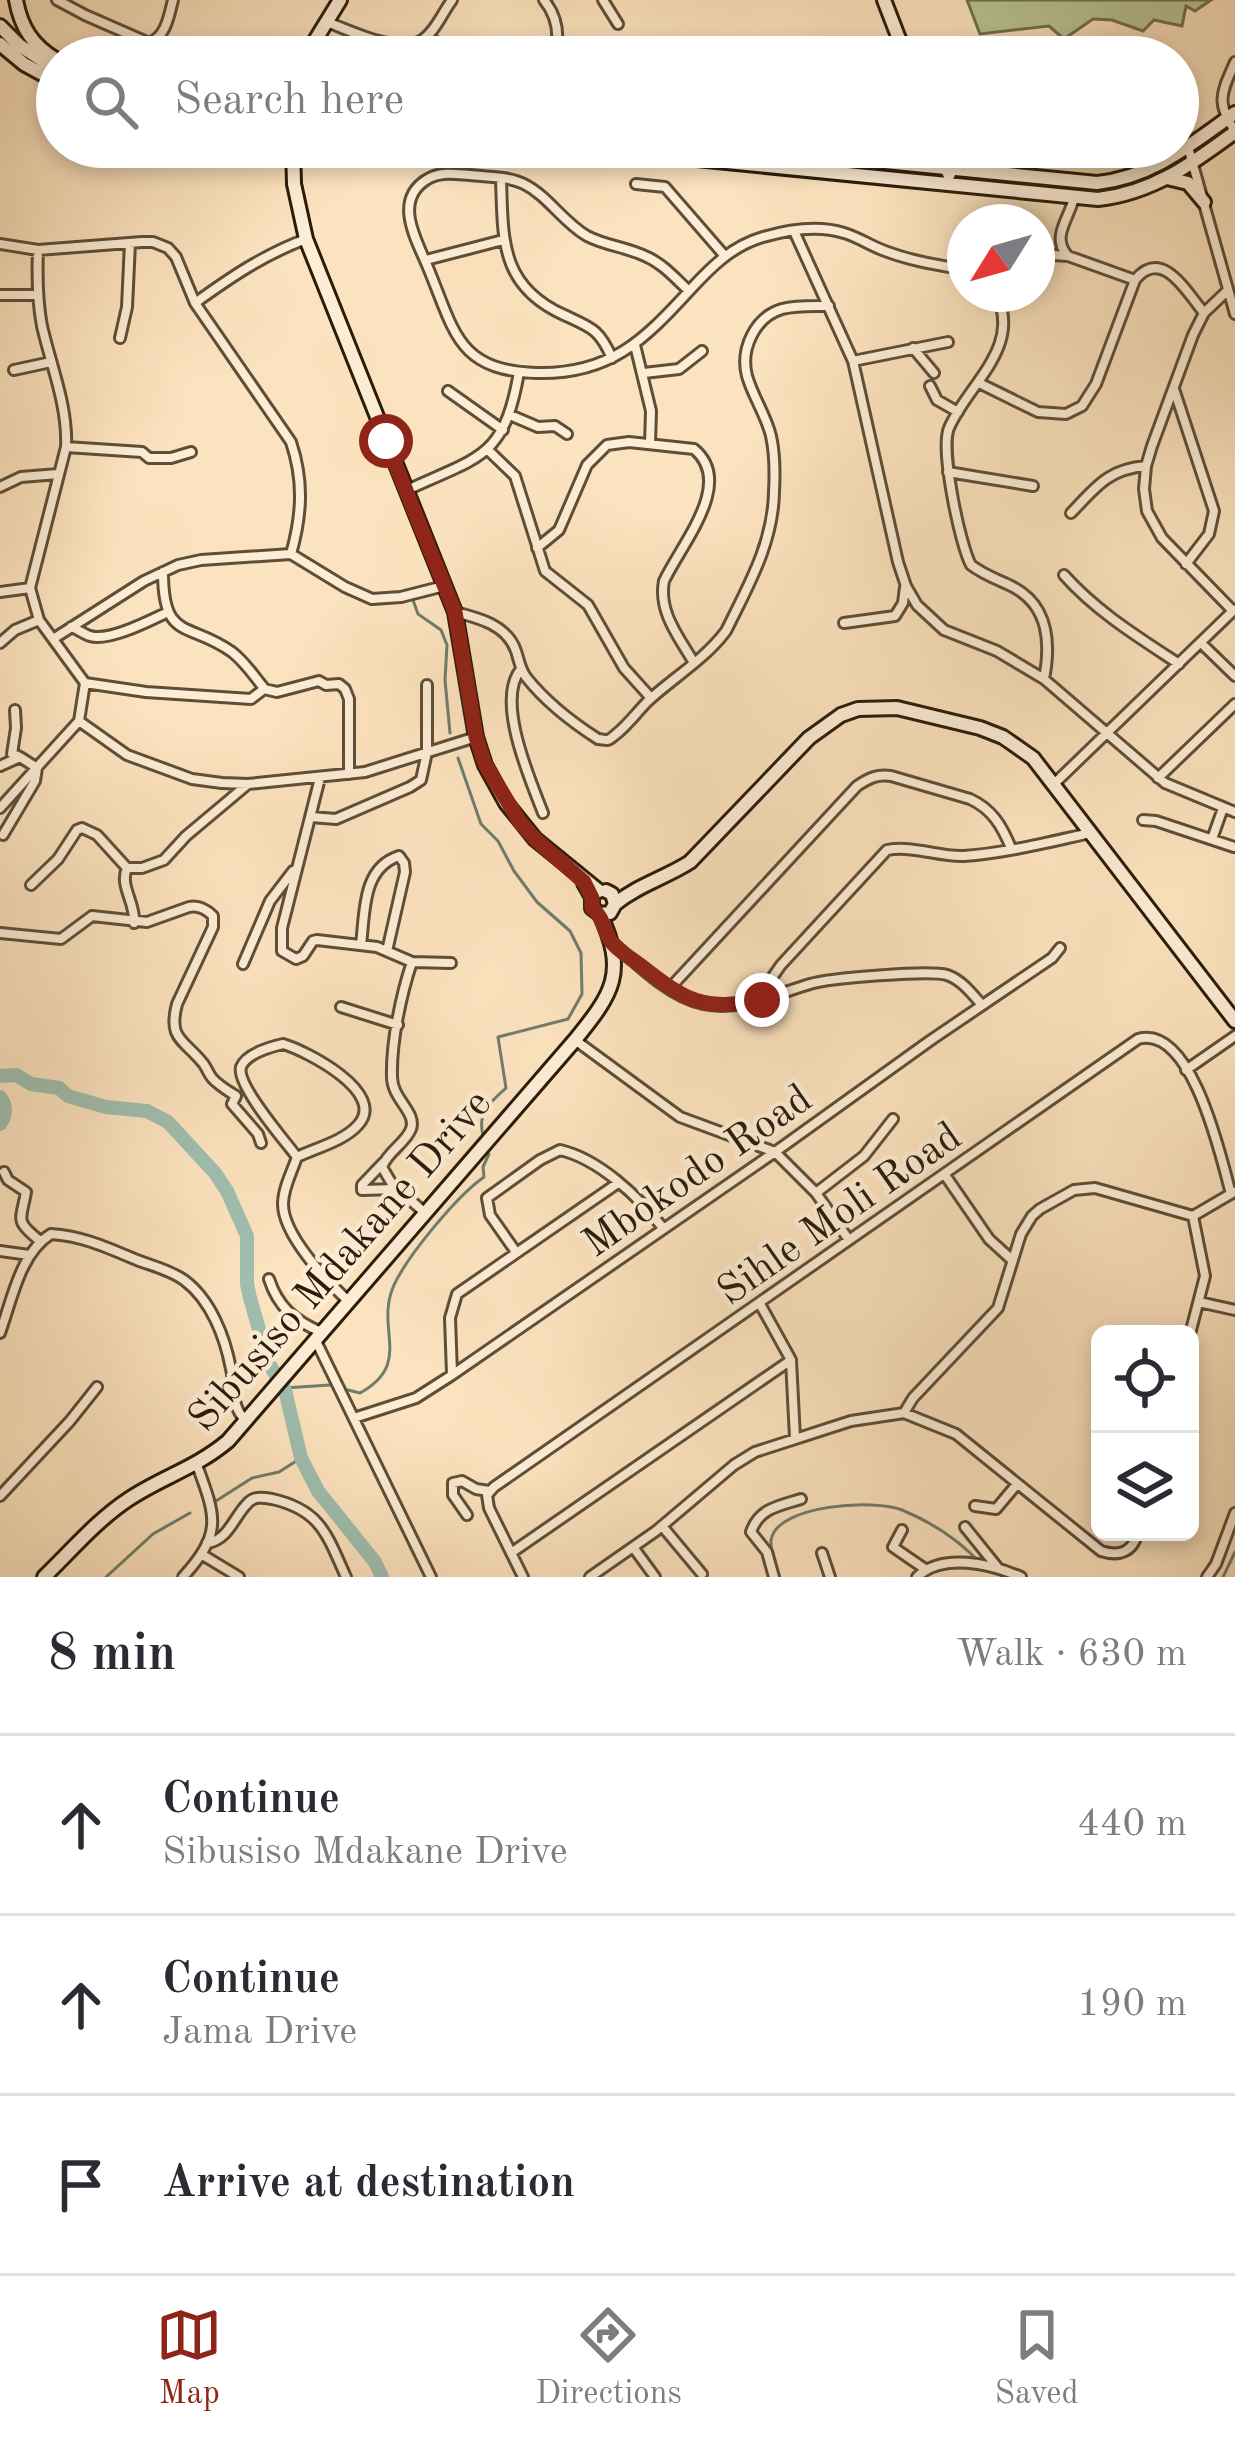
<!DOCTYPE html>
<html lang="en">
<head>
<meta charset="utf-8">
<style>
	body { margin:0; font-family:"Old Standard TT",serif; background:#f2f2f3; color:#2b2b33 }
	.controls { position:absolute; right:36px; bottom:36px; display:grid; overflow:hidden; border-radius:18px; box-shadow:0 6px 18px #0003 }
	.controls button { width:108px; height:108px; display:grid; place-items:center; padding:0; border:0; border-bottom:3px solid #e1e1e2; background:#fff; color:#2b2b33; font:60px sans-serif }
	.compass { position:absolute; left:947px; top:204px; width:108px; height:108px; border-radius:50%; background:#fff; box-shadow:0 6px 18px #0003; rotate:233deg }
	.stop { position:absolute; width:36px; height:36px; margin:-27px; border:9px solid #8f2418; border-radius:50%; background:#fff }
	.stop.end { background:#8f2418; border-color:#fff; box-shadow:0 3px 12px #0008 }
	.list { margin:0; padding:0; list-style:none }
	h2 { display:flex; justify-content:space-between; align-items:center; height:156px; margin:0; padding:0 48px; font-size:51px }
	h2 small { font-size:39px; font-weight:400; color:#7c7c81 }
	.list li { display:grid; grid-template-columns:78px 1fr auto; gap:36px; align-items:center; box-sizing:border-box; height:180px; padding:0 48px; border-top:3px solid #e1e1e2 }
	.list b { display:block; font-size:45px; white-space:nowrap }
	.list p { margin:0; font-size:39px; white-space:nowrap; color:#7c7c81 }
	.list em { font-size:39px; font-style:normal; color:#7c7c81 }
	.icon { flex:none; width:66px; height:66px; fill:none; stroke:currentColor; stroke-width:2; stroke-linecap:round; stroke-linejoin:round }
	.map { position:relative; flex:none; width:1235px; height:1577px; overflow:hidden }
	.search { position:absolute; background:#fff; box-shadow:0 6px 18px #0003; left:36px; right:36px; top:36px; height:132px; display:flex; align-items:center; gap:30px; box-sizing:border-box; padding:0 42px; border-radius:66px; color:#7c7c81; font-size:45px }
	.sheet { height:696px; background:#fff }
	nav { display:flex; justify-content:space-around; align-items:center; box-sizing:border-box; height:168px; border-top:3px solid #e1e1e2; background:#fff; font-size:33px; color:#7c7c81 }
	nav a { display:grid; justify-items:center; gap:6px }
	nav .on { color:#8f2418 }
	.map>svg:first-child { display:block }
	.green { fill:#b8c597; stroke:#717050; stroke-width:3 }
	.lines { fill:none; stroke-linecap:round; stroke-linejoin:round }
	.stream { stroke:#707d6d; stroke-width:3 }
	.river { stroke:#9fbeaf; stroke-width:14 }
	.street-casing { stroke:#5e4e37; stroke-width:14 }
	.secondary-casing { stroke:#2a1c0a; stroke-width:18 }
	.street { stroke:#fdedd5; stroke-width:8 }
	.secondary { stroke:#fdedd5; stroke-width:12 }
	.route { stroke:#8f2418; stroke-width:15 }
	.labels { text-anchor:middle; stroke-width:9; stroke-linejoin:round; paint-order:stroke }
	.street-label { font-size:42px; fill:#2a1c0a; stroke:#fdedd5 }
</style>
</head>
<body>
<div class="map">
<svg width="1235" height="1577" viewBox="0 0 1235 1577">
	<rect width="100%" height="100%" fill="#fce3bf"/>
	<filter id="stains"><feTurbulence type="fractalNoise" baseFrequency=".00167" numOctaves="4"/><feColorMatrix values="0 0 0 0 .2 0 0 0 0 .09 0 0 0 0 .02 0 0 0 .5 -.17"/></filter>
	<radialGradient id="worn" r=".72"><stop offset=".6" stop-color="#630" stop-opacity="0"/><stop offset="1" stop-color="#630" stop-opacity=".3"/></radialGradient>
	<path class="green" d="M967,0h244l-16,11 -9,-5 -4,20 -28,-6 -11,11 -31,-11 -19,-1 -29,20 -15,-13 -69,8z"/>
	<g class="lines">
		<path class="stream" d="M413,600l5,14 23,16 6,15 -2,35 5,53
			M458,758l23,66 17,17 16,30 23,31 33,29 11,22 1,41 -14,25 -70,18 8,51c-16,14 -29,25 -23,47
			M284,1388l46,-3
			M348,1390l12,3c54,-30 14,-64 34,-108 14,-30 63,-89 90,-108l-1,-10 6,-13
			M216,1501l36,-23 27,-6 22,-14
			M106,1577l47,-43 37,-21
			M779,1577c-3,-11 -9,-26 -8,-37 6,-36 105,-41 131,-30 29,12 57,30 78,53
			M1223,1577l12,-25"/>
		<path class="river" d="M0,1076l16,-1 15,9 28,4 9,8 38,11 41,4 21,11 47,51 12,18 20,45v48l3,14 19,66 16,26 16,68 17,33 57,71 7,15
			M0,1097c7,8 6,19 0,27"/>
		<defs>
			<path id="street" d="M57,0l28,15 64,28c17,-6 20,-27 24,-43
				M544,0c14,17 16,36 11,57
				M603,0l15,24
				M327,22c24,9 72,33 95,18 13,-8 21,-28 30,-40
				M428,37l33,20
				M1235,62c-13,30 -20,40 0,69
				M1188,147l47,167
				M501,178c2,62 -1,108 63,137 28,13 35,14 48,43
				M636,184l29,3 59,68
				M794,231l59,130 45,201 8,24 11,19 27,25 53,21 47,28 121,104 70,29
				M0,244l38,6 104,-8h11l15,6 8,9 19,46 96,139c13,39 11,73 0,112
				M38,250c-1,25 -1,50 4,76 9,40 26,80 24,121l-36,141 9,32 46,63
				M1037,254l31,2 67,24
				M1068,256c-18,-19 2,-38 6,-59
				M426,260l77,-20
				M1228,290l-24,23 -11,22 -41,111 -6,20 -2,23 3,22 15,27 71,73
				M689,291c-13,-12 -26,-27 -42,-34 -20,-10 -41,-11 -60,-21 -24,-14 -39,-40 -63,-52 -16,-8 -37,-7 -54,-9 -15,-1 -31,-4 -44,5 -34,22 -8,62 3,90 26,63 29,100 107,103 74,2 108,-33 154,-83 21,-23 42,-44 73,-53 24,-7 56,-12 81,-4 14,4 27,13 41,18 26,10 53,14 80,19
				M996,294c27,53 -28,90 -47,134 -9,21 11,117 22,137 13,10 28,15 42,22 36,19 38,56 31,92
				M0,295h37
				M195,303c36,-26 70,-49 111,-64
				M120,338l7,-31 3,-64
				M635,345l16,66 -1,33
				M913,348l21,25
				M853,361l95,-19
				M14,370l37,-8
				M644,373l35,-4 23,-18
				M979,383l59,29 28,2 16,-8 14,-22 39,-104c27,-33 51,11 69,33
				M930,386l7,14 21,12
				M1174,389l40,122 -5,23 -23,30
				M448,391l55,39
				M510,415l28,12 17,-1 12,8
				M66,447l76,5 7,6h22l20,-6
				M488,450l27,26 30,95 43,34 36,63 27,30
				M948,472l85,14
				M0,487l21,-10 37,-3
				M407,490c73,-34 97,-31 112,-118
				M1071,513c25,-26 37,-44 75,-47
				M537,548l22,-18 28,-65 20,-20 22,-3 65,7c41,34 -12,94 -30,132 -6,31 15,56 30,82
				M163,572c0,70 26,49 69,80 13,10 22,24 32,36
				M1064,575c33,37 74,62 115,89
				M0,592l30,-4
				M455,612c24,6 52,13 61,39 3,9 4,18 10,26 19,24 47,46 72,62 10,1 9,3 17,-4 12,-9 22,-23 33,-34 26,-24 56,-41 78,-70 22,-45 47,-87 48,-139 1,-18 1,-38 -3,-56 -5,-21 -18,-39 -24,-60 -7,-27 8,-59 35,-67 15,-4 32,-3 47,-3
				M844,623l51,-7 8,-13 2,-16
				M71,627c7,2 12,7 19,9 19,6 61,-16 78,-24
				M53,639l91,-58 34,-16 23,-5 90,-6 54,33 27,12 29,-2 43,-11
				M0,643l15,-13 24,-10
				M1201,643l34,33
				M521,669c-26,31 9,110 22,144
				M85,683l-6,38 48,34 65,24 30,4 26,1 117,-12 111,-35
				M85,683l61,9 105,7 13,-10 13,3 42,-11 7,4 13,-1 6,5 4,10v75
				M15,710l1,18 -4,26 6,2
				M0,766l20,-9 17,11 -2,13 -32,54
				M320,778l-38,150v23l14,8 7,-3 10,-15 4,-1 60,7 35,15 39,1
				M1158,778l77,-74
				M1055,783l179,-173
				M0,808l79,-87
				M311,817l25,2 74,-32 11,-7 6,-28v-67
				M1143,820l13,1 78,26
				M1212,839l11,-31
				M127,868c-8,18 9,35 7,55
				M31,885l27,-26 19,-29 5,-2 15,7 30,33h15l22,-8 22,-24 62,-52
				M0,933l61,6 31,-23 55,6 42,-15c9,-2 17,2 24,9v11l-36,77c-9,35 6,35 25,58 4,4 6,11 10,16 6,7 16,13 24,18l-4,8 26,30 3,9
				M612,942c25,22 57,55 91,62 36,8 73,-10 107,-20 19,-6 120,-14 137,-9 15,5 25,19 35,30
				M361,945c4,-33 1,-77 38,-89l5,7 1,9 -18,79
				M412,962c-11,33 -21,80 -20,115 0,22 25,35 19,52 -6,15 -23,22 -29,38l10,17 32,28
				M243,964l27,-63 23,-30
				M670,988l187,-202c12,-8 20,-12 34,-10l79,23c22,10 32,27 41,49
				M762,1000l7,-18 12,-17 106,-115c26,-5 51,7 77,6 42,-3 85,-14 126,-23
				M341,1007l57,18
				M575,1040l105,77 95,35 41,41 33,47
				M1186,1070l49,-34
				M297,1157c-12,-16 -61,-72 -56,-90 5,-13 29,-20 42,-23 24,7 105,49 75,81 -14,16 -42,23 -61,32 -5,15 -14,31 -14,47 0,31 43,76 65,97
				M383,1163l-21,22v5l34,-1
				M4,1172l4,8 18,12c-5,29 -12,28 14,49
				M945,1175l44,64 23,21
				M816,1193l48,-37 29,-37
				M0,1251l29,4
				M516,1252l-26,-37 -3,-17 53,-38 20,-10c39,9 79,47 103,78
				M269,1279c9,28 26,42 52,53
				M1199,1302l36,8
				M760,1304l31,56 4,78
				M0,1333c12,-33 20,-80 51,-99 30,2 53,12 81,24 16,7 37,11 52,22 27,20 41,57 47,89 5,21 -1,36 15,52
				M1190,1334l15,-58 -12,-60
				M316,1341l115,236
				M452,1374l-2,-56 7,-24 161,-111
				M904,1413l9,-15 85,-90 23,-74 11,-18 8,-7 34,-19 21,-2 98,28 41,-24
				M354,1418l62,-20 36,-23 323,-223 156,-112 121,-82 8,-10
				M0,1496l70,-75 27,-34
				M975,1506l21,3 21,-25
				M467,1515l-14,-20v-12l9,-2 14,8 13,2
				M662,1526l40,48
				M965,1527l33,41
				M902,1530l-9,17 32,22
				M207,1543c21,-3 26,-24 39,-38 7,-9 15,-8 26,-6 49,11 55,36 74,78
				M633,1547l22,30
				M511,1553l280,-193
				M822,1553l8,24
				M201,1554l38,23
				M183,1577c40,-44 33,-60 14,-112
				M523,1577l-34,-69 -2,-13 7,-8 644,-448c54,-15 83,118 93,155
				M590,1577l66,-46 78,-66 21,-13 96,-31 53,-8 52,21 145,117c19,6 32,1 37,-19
				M774,1577l-7,-25 -16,-20c8,-24 28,-26 50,-33
				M917,1577c25,-25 74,-13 104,0
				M1207,1577l9,-13 19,-51"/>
			<path id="secondary" d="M16,0c5,28 17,46 41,60
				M884,0l22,57
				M0,26l19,19 32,21
				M0,44l24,20 33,18
				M305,57l35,-57
				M293,147l1,37 12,55 149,373 21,125 9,28 21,38 29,36 64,52
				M575,147l523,52c55,-6 95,-36 137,-67
				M735,147l362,36c56,-6 94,-39 138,-70
				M939,147l10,27
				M883,162l26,-15
				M1167,178l21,5 16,19
				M584,883l8,14v11l8,6 10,-1 5,-9 -3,-10 -6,-3
				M615,904c23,-19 50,-26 75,-42l119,-124 32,-23 17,-6 39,-1 83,20 23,9 30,21 202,263
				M44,1577c27,-26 53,-57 85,-78 33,-22 67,-31 99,-58l347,-401c38,-47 52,-67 25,-126"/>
		</defs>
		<use href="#street" class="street-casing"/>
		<use href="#secondary" class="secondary-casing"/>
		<use href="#street" class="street"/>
		<use href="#secondary" class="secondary"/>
	</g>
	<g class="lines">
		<path class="route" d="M386,441l69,171 21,125 9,27 35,58 15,17 49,43 8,16v10c11,9 11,20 18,32 6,10 21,18 30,25 47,37 62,46 122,35"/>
	</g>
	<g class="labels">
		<g class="street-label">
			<text transform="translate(696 1169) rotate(-35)" y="15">Mbokodo Road</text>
			<text transform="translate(838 1212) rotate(-35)" y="15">Sihle Moli Road</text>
			<text transform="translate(338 1259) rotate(-49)" y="15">Sibusiso Mdakane Drive</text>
		</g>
	</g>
	<rect width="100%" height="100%" filter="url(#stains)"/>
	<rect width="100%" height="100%" fill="url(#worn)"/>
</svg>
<div class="controls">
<button><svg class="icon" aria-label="locate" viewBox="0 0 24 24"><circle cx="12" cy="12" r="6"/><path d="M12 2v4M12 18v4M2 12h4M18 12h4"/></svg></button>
<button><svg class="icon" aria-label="layers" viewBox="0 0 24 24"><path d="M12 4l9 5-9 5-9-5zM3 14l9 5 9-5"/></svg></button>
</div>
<svg class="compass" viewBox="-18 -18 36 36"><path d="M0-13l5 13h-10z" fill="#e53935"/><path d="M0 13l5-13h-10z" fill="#7c7c81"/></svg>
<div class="stop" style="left:386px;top:441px"></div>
<div class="stop end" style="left:762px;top:1000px"></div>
<div class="search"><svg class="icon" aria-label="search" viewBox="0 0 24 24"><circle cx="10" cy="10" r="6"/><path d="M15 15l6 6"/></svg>Search here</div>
</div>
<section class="sheet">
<h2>8 min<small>Walk · 630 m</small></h2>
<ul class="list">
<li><svg class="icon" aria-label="ahead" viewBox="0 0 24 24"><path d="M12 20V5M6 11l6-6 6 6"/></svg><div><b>Continue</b><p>Sibusiso Mdakane Drive</p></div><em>440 m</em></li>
<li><svg class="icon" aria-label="ahead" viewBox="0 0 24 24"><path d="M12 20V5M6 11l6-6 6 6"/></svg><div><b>Continue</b><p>Jama Drive</p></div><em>190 m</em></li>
<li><svg class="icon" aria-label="arrive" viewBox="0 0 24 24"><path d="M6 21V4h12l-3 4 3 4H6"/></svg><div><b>Arrive at destination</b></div></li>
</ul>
</section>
<nav>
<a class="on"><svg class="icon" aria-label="map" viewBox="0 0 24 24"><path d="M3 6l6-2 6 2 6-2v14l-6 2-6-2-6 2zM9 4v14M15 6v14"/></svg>Map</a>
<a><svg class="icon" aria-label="directions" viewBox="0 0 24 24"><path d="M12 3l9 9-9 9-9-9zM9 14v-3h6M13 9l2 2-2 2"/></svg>Directions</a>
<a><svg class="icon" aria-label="saved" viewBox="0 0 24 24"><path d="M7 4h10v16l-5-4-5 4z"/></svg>Saved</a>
</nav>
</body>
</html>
